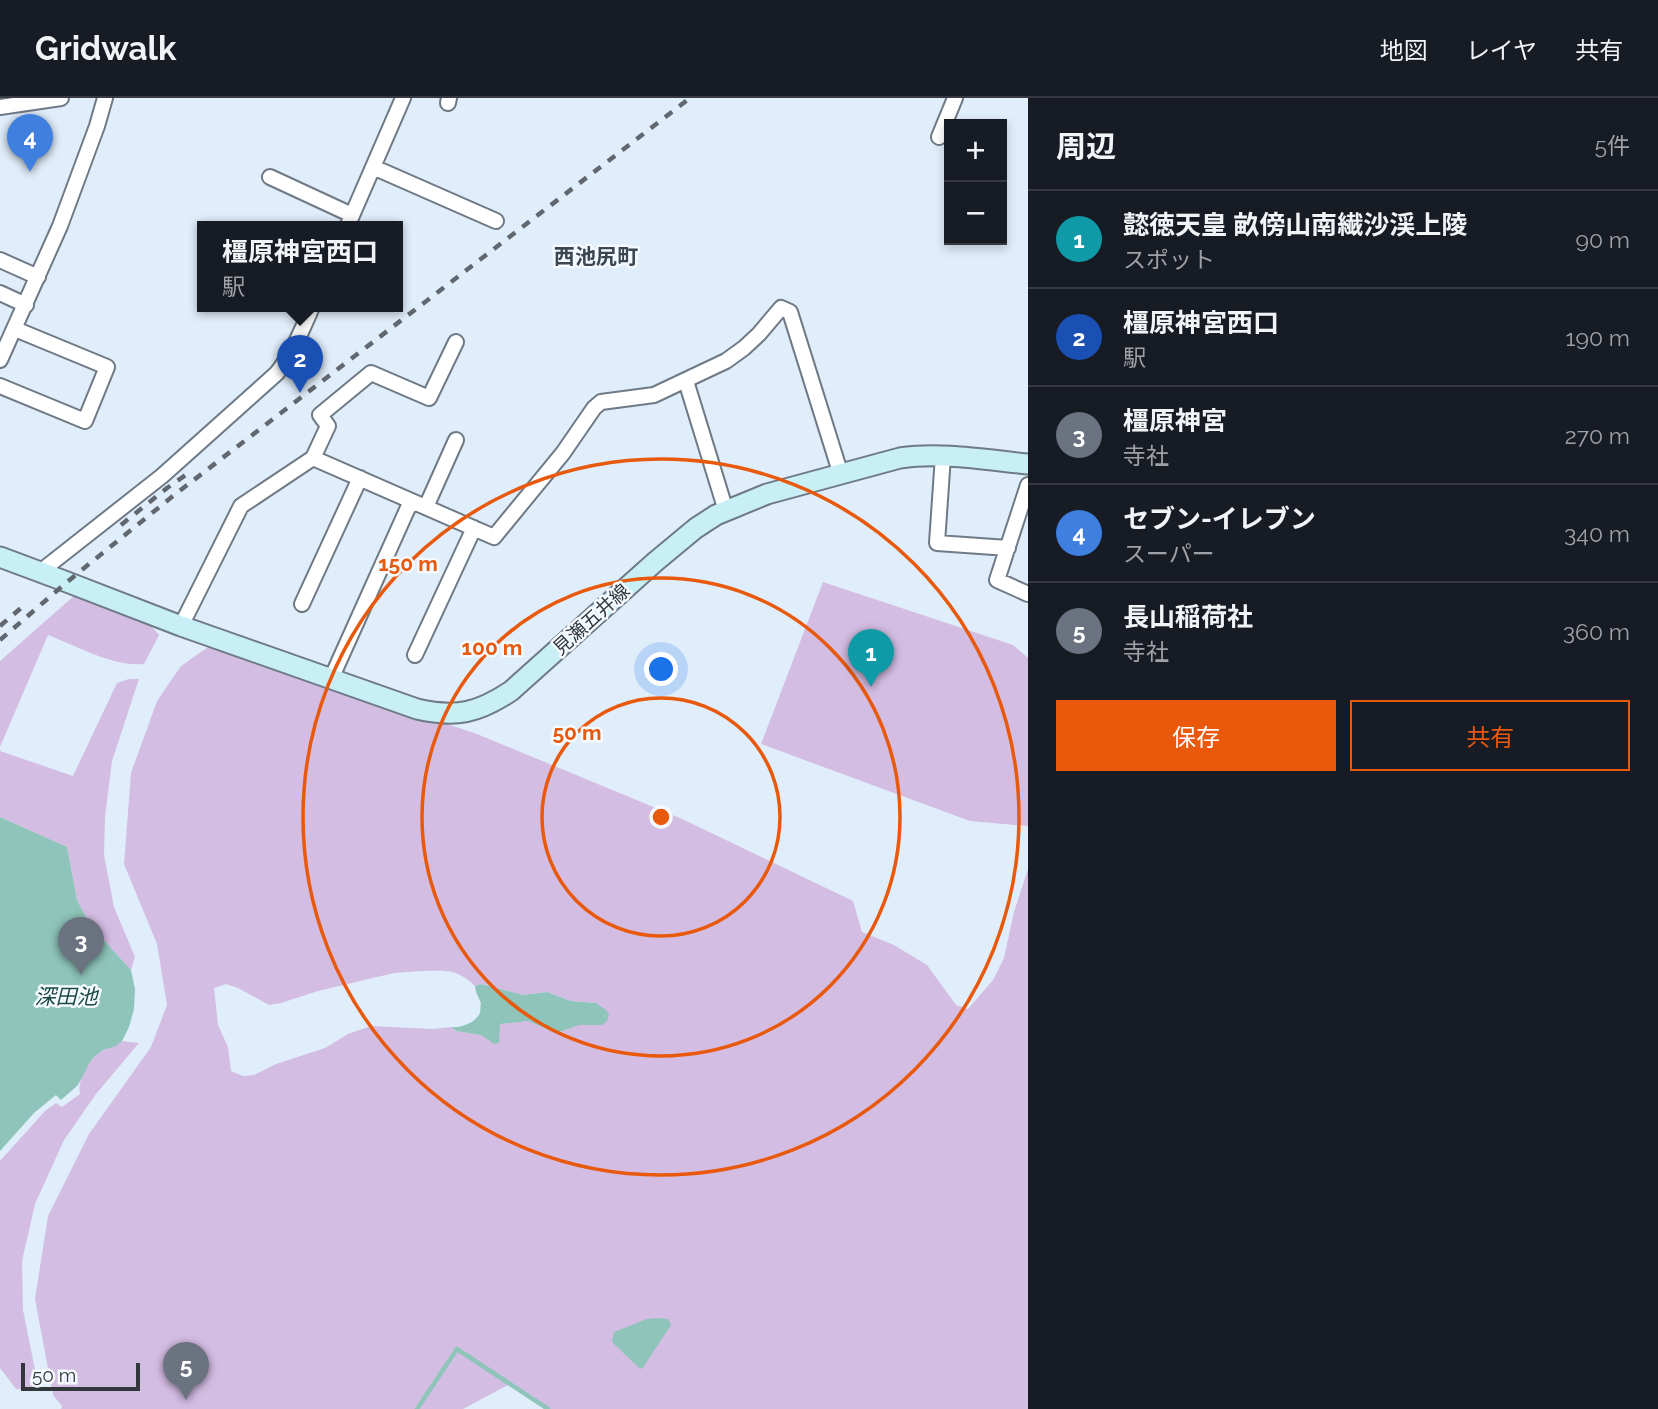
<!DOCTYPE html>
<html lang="ja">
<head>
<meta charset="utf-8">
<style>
	body { margin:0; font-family:Raleway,"Noto Sans JP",sans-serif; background:#20242c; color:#f1f3f6 }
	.controls { position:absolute; right:21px; top:21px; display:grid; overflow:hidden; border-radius:0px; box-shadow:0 4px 10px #0003 }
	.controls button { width:63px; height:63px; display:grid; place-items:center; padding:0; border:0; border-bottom:2px solid #363941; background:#171b24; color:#f1f3f6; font:35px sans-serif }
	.scale { position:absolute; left:21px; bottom:18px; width:119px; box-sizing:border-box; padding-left:7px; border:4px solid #32373c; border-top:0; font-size:19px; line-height:24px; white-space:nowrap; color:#32373c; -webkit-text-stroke:5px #f4faff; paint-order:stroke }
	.you { position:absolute; left:662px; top:572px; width:24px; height:24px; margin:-18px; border:5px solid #fff; border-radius:50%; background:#1a73e8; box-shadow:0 0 0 10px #1a73e833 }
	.badge { display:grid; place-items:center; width:46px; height:46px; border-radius:50%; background:#ea580c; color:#fff; font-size:23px; font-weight:700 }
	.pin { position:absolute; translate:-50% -58px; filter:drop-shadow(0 2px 4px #0008) }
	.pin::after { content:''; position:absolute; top:37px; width:24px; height:21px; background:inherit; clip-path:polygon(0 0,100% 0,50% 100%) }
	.popup { position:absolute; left:197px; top:123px; width:206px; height:91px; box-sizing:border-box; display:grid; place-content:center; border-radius:0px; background:#171b24; filter:drop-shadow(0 2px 5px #0005); font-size:23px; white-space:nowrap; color:#9ea1a6 }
	.popup b { font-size:26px; color:#f1f3f6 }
	.popup::after { content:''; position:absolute; left:50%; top:100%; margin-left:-14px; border:14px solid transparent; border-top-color:#171b24 }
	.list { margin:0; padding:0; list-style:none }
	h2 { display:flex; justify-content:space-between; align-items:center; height:91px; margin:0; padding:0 28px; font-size:30px }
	h2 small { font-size:23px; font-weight:400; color:#9ea1a6 }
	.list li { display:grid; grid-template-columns:46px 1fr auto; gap:21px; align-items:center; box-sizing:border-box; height:98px; padding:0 28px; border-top:2px solid #363941 }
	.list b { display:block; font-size:26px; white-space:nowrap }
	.list p { margin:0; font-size:23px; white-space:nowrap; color:#9ea1a6 }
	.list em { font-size:23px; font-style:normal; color:#9ea1a6 }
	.actions { display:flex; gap:14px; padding:21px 28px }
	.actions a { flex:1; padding:16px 0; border:2px solid #ea580c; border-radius:0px; text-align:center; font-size:24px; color:#ea580c }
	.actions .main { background:#ea580c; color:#fff }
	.map { position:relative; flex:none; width:1028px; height:1311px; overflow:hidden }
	header { display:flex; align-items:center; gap:42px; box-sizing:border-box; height:98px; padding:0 35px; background:#171b24; border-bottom:2px solid #363941 }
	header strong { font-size:33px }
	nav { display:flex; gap:38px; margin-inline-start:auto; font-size:24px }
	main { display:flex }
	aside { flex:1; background:#171b24 }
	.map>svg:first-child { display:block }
	.green { fill:#d4bde3; fill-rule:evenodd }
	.water { fill:#8ec4b9 }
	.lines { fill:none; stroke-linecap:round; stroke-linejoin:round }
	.stream { stroke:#8ec4b9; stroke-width:4.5 }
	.minor-casing { stroke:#6e7a85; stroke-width:18 }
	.secondary-casing { stroke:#6e7a85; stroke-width:23 }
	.minor { stroke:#fff; stroke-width:14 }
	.secondary { stroke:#c8eef6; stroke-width:19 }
	.rail { stroke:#60676e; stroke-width:4.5; stroke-dasharray:9 9; stroke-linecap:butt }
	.ring { fill:none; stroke:#e8590c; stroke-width:3.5 }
	.labels { text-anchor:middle; stroke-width:5; stroke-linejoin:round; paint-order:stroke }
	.street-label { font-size:19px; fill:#32373c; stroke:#f4faff }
	.neighbourhood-label { font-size:21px; font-weight:bold; fill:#3b4650; stroke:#f4faff }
	.water-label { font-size:21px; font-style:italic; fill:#1a4a42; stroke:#f4faff }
	.centre { fill:#e8590c; stroke:#f4faff; stroke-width:3.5 }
	.ring-label { font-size:21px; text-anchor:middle; font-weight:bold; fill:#e8590c; stroke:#f4faff; stroke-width:5; stroke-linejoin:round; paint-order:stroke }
</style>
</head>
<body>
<header>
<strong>Gridwalk</strong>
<nav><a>地図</a><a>レイヤ</a><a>共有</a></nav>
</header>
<main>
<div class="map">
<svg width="1028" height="1311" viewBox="0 0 1028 1311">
	<rect width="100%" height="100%" fill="#e0edfa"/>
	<path class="green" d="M823,484l190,63 15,13v168l-58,-5 -209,-77z
		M75,497l76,31 8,9 -15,29c-31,3 -67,-18 -96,-29l-48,112v-86z
		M211,547l266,89 203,84 173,83 9,31 32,13 33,20 29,40 12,4 25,-29 11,-22 10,-46 14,-43v540h-480l-40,-24 -45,24h-402l1,-3 -9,-11 -18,-96 13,-83 41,-82 62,-87 16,-42 -10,-61 -33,-80 7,-91 26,-72 24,-35zM421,873c25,0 35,-3 54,15l7,-2 41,11 24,-3 24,9 25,2 6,22 -23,-1 -23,9 -28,-12 -29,3 -18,11 -25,-4 -5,-4 -18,2 -62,-3 -23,8 -23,14 -49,16 -22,11 -11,1 -12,-5 -3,-24 -10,-22 -4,-37 12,-4 12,4 31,17 12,-2 37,-12 76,-18z
		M129,581h10l-27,82 -7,56 -1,38 10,52 21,50 -4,13 -41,-45 -13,-25 -10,-53 -67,-30v-66l73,25 44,-93z
		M122,943l17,2 -43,51 -32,46 -29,64 -13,57 1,49 12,60v20l-19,-1 -16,-21v-207l45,-50 11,-8 6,4 18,-13c-3,-14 9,-36 22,-43 7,-4 13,-4 20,-10z"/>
	<path class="water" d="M0,719l67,30 10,53 13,25 41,45 4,19 -1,20 -5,18 -7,14 -6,5 -13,4 -8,6 -5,6 -12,23 -17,15 -5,-5 -22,18 -34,38z
		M481,886l42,11 24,-3 24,9 25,2 10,7 3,5 -2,6 -5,4h-23l-23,8 -28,-12 -28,3 -1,19 -5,1 -13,-9 -25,-4 -5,-4c9,1 22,-3 28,-12 2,-3 1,-8 2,-12l-5,-11 -1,-6z
		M657,1220l11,1 3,6 -29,44 -4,-2 -26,-25 2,-10 33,-13z"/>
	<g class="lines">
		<path class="stream" d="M417,1311l40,-60 91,60"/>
		<defs>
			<path id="minor" d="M448,5l1,-5
				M0,9l61,-9
				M939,39l16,-39
				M373,69l123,54
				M270,79l82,38
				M347,129l56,-129
				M0,162l38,17
				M0,195l26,12
				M0,262l60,-134 37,-100 8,-28
				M686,283l40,130
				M0,288l85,35 22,-54 -92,-38
				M943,358l-6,87 71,5
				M313,360l181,79 69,-84 31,-45 7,-6 53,-7 72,-34 18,-13 15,-14 22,-26 9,4 51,163
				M1028,387l-31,95 31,14
				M426,409l30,-67
				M40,474l122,-96 115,-103c16,-21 25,-43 35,-66
				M302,506l58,-126
				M181,528l60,-120 72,-48 15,-32 -8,-11 51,-42 58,25 27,-56
				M415,557l59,-127
				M331,581l80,-178"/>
			<path id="secondary" d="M0,459l67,25 114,44 236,83c39,9 61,4 94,-18l144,-129 41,-34 20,-13 51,-21 133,-36c42,-6 86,2 128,6"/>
		</defs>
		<use href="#minor" class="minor-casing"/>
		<use href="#secondary" class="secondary-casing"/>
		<use href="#minor" class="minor"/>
		<use href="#secondary" class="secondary"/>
		<path class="rail" d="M121,427l46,-37 23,-16
			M0,528l21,-18
			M0,542l67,-58 106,-86 517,-398"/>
	</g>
	<g class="ring">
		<circle cx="661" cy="719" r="119"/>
		<circle cx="661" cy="719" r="239"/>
		<circle cx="661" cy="719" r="358"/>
	</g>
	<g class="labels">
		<g class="street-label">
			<text transform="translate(591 521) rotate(-42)" y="7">見瀬五井線</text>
		</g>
		<g class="neighbourhood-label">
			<text x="596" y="166">西池尻町</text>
		</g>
		<g class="water-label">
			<text x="66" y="906">深田池</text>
		</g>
	</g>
	<circle cx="661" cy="719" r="10" class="centre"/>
	<g class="ring-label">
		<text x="408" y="473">150 m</text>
		<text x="492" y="557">100 m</text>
		<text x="577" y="642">50 m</text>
	</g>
</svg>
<div class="controls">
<button>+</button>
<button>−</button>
</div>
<div class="scale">50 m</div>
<div class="you"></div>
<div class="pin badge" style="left:871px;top:589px;background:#0f9aa8">1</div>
<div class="pin badge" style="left:300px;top:295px;background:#1a4fb4">2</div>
<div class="popup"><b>橿原神宮西口</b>駅</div>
<div class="pin badge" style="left:81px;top:877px;background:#6b7280">3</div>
<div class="pin badge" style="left:30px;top:74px;background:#3f7fe0">4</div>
<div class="pin badge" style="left:186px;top:1302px;background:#6b7280">5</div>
</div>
<aside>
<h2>周辺<small>5件</small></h2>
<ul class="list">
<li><span class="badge" style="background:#0f9aa8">1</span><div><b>懿徳天皇 畝傍山南繊沙渓上陵</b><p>スポット</p></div><em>90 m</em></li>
<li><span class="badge" style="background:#1a4fb4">2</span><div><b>橿原神宮西口</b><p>駅</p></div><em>190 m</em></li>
<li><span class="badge" style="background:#6b7280">3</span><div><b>橿原神宮</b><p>寺社</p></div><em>270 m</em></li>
<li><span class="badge" style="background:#3f7fe0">4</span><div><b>セブン-イレブン</b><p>スーパー</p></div><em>340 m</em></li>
<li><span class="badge" style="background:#6b7280">5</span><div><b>長山稲荷社</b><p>寺社</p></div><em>360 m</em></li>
</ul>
<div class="actions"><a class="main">保存</a><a>共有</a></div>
</aside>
</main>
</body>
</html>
